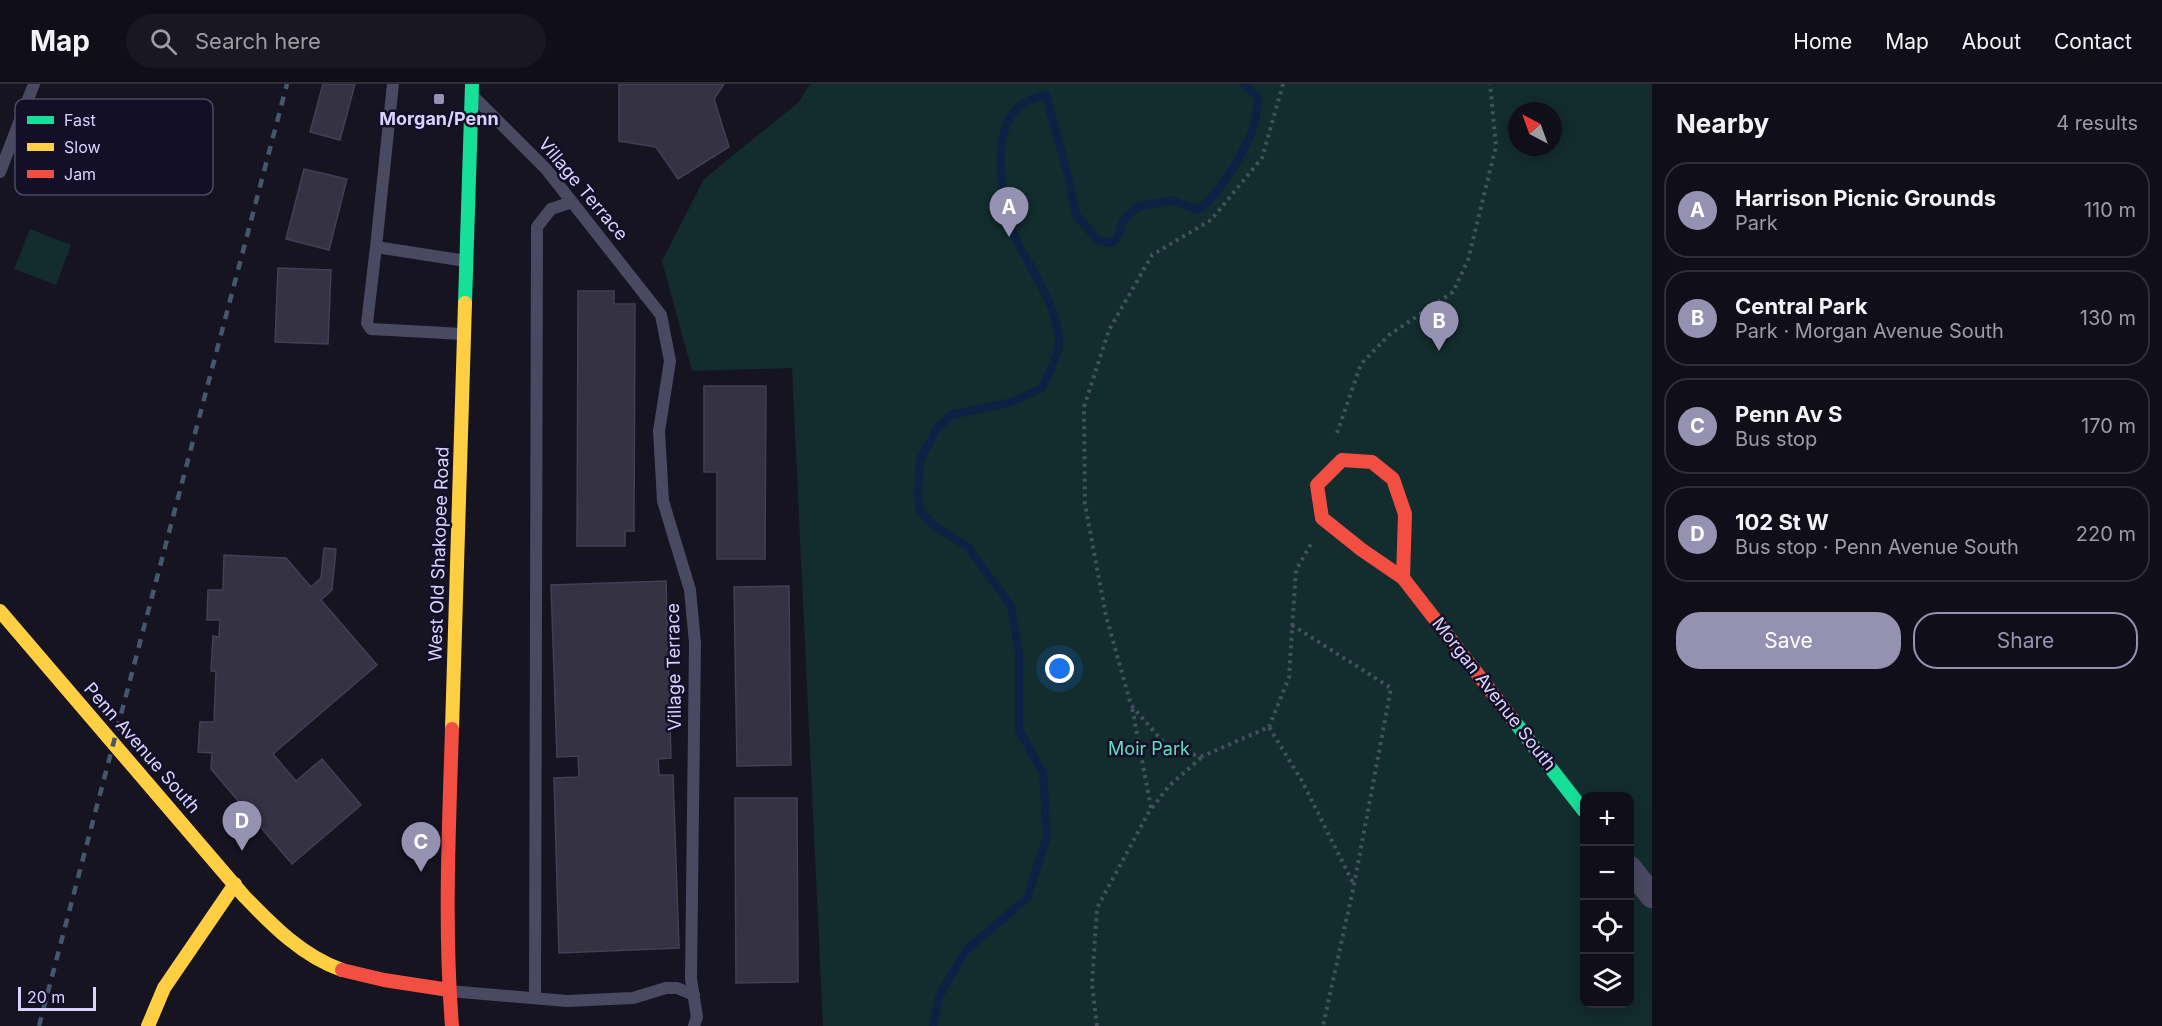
<!DOCTYPE html>
<html lang="en">
<head>
<meta charset="utf-8">
<style>
	body { margin:0; font-family:Inter,sans-serif; background:#191822; color:#f1f3f6 }
	.controls { position:absolute; right:18px; bottom:18px; display:grid; overflow:hidden; border-radius:12px; box-shadow:0 3px 15px #0003 }
	.controls button { width:54px; height:54px; display:grid; place-items:center; padding:0; border:0; border-bottom:2px solid #302f38; background:#100f19; color:#f1f3f6; font:30px sans-serif }
	.compass { position:absolute; left:1508px; top:18px; width:54px; height:54px; border-radius:50%; background:#100f19; box-shadow:0 3px 15px #0003; rotate:319deg }
	.scale { position:absolute; left:18px; bottom:15px; width:78px; box-sizing:border-box; padding-left:6px; border:3px solid #d9d4ff; border-top:0; font-size:16px; line-height:21px; white-space:nowrap; color:#d9d4ff; -webkit-text-stroke:4px #130f26; paint-order:stroke }
	.you { position:absolute; left:1060px; top:585px; width:21px; height:21px; margin:-15px; border:4px solid #fff; border-radius:50%; background:#1a73e8; box-shadow:0 0 0 9px #1a73e833 }
	.badge { display:grid; place-items:center; width:39px; height:39px; border-radius:50%; background:#9591b1; color:#fff; font-size:20px; font-weight:700 }
	.pin { position:absolute; translate:-50% -50px; filter:drop-shadow(0 2px 3px #0008) }
	.pin::after { content:''; position:absolute; top:32px; width:21px; height:18px; background:inherit; clip-path:polygon(0 0,100% 0,50% 100%) }
	.list { margin:0; padding:0; list-style:none }
	h2 { display:flex; justify-content:space-between; align-items:center; height:78px; margin:0; padding:0 24px; font-size:26px }
	h2 small { font-size:20px; font-weight:400; color:#9c9ca2 }
	.list li { display:grid; grid-template-columns:39px 1fr auto; gap:18px; align-items:center; box-sizing:border-box; height:96px; margin:0 12px 12px; padding:0 12px; border:2px solid #302f38; border-radius:24px }
	.list b { display:block; font-size:22px; white-space:nowrap }
	.list p { margin:0; font-size:20px; white-space:nowrap; color:#9c9ca2 }
	.list em { font-size:20px; font-style:normal; color:#9c9ca2 }
	.actions { display:flex; gap:12px; padding:18px 24px }
	.actions a { flex:1; padding:14px 0; border:2px solid #9591b1; border-radius:24px; text-align:center; font-size:21px; color:#9591b1 }
	.actions .main { background:#9591b1; color:#fff }
	.icon { flex:none; width:33px; height:33px; fill:none; stroke:currentColor; stroke-width:2; stroke-linecap:round; stroke-linejoin:round }
	.map { position:relative; flex:none; width:1652px; height:942px; overflow:hidden }
	header { display:flex; align-items:center; gap:36px; box-sizing:border-box; height:84px; padding:0 30px; background:#100f19; border-bottom:2px solid #302f38 }
	header strong { font-size:28px }
	nav { display:flex; gap:33px; margin-inline-start:auto; font-size:21px }
	.search { width:420px; height:54px; background:#191822; display:flex; align-items:center; gap:15px; box-sizing:border-box; padding:0 21px; border-radius:33px; color:#9c9ca2; font-size:22px }
	main { display:flex }
	aside { flex:1; background:#100f19 }
	.map>svg:first-child { display:block }
	.green { fill:#132c2d; fill-rule:evenodd }
	.lines { fill:none; stroke-linecap:round; stroke-linejoin:round }
	.stream { stroke:#0d2144; stroke-width:8 }
	.building { fill:#343243; stroke:#433f54; stroke-width:1.5 }
	.path { stroke:#44505f; stroke-width:4; stroke-dasharray:3 4.5; stroke-linecap:butt }
	.lane { stroke:#4a4962; stroke-width:12 }
	.street { stroke:#4a4962; stroke-width:24 }
	.fast { stroke:#16e098; stroke-width:14 }
	.slow { stroke:#ffcf43; stroke-width:14 }
	.jam { stroke:#f24e42; stroke-width:14 }
	.rail { stroke:#43596b; stroke-width:4.5; stroke-dasharray:9 8; stroke-linecap:butt }
	.poi-dot { fill:#9591b1; stroke:#130f26; stroke-width:2 }
	.labels { text-anchor:middle; stroke-width:5; stroke-linejoin:round; paint-order:stroke }
	.poi-label { font-size:18px; font-weight:bold; fill:#d9d4ff; stroke:#130f26 }
	.street-label { font-size:18px; fill:#d9d4ff; stroke:#130f26 }
	.park-label { font-size:18px; fill:#5fe0c0; stroke:#130f26 }
	.key { fill:#130f26; stroke:#4e4a67; stroke-width:1.5 }
	.key-label { font-size:16px; fill:#d9d4ff }
</style>
</head>
<body>
<header>
<strong>Map</strong>
<div class="search"><svg class="icon" aria-label="search" viewBox="0 0 24 24"><circle cx="10" cy="10" r="6"/><path d="M15 15l6 6"/></svg>Search here</div>
<nav><a>Home</a><a>Map</a><a>About</a><a>Contact</a></nav>
</header>
<main>
<div class="map">
<svg width="1652" height="942" viewBox="0 0 1652 942">
	<rect width="100%" height="100%" fill="#161421"/>
	<path class="green" d="M810,0h842v942h-829l-31,-658 -100,3 -30,-110 42,-82 95,-77zM1517,27h36v36h-36zM1584,712h46v208h-46z
		M30,145l41,16 -15,40 -42,-16z"/>
	<g class="lines">
		<path class="stream" d="M933,942l6,-30 28,-47 60,-51 20,-62 -4,-63 -24,-43v-76l-8,-48 -43,-59 -32,-20 -16,-16 -2,-18 2,-32 17,-33 14,-13 61,-13 30,-14c5,-11 18,-36 17,-47 -2,-43 -39,-84 -52,-123 -4,-10 -3,-22 -5,-32 -4,-39 -3,-83 44,-91l22,81 8,39 22,25 14,3 7,-8 4,-15 14,-13 35,-7 25,10c20,-11 53,-66 58,-89 2,-7 2,-15 3,-23l-14,-14"/>
	</g>
	<path class="building" d="M323,0h32l-15,56 -30,-8z
		M619,0h105l-10,15 15,48 -51,32 -22,-32 -37,-6z
		M304,85l43,10 -18,71 -43,-11z
		M278,184l53,2 -3,74 -53,-2z
		M578,207h36v13h21l-1,227h-9v15h-48z
		M704,302h62l-1,173h-48v-87h-13z
		M324,464l12,1 -4,41 -11,10 56,65 -104,89 23,27 26,-22 39,46 -69,59 -81,-95 1,-16 -14,-1 2,-30h14l2,-51h-5l2,-35 6,1 1,-17h-13l1,-30h15l1,-35 62,3 25,29 10,-9z
		M666,497l5,177 -13,1 1,16h14l6,173 -120,5 -5,-175 25,-1 -1,-21 -21,1 -6,-172z
		M789,502l2,179 -54,1 -3,-179z
		M735,714h62l1,184 -62,1z"/>
	<g class="lines">
		<path class="path" d="M1283,0l-21,74 -51,62 -59,35 -43,75 -25,77 1,97 21,112 25,89 40,46 32,5 66,-29 33,54 52,104
			M1337,349l24,-69 28,-29 64,-43 15,-32 28,-114 -6,-62
			M1292,541l99,63 -37,197 -31,141
			M1269,643l20,-50 7,-107 15,-26
			M1152,724l17,-22 34,-30
			M1097,942l-5,-42 5,-76 54,-100 -19,-101"/>
		<path class="lane" d="M393,0l-17,163 90,14
			M476,15l70,70 115,146 9,46 -11,70 4,70 27,89 5,53 -4,336 6,38 -3,9
			M0,88l34,-88
			M376,163l-9,76 4,6 92,5
			M449,907l118,10 66,-3 33,-10h11l17,7
			M535,914l2,-771 14,-18 21,-7"/>
		<path class="street" d="M1630,784l22,28"/>
		<path class="fast" d="M465,219l7,-219
			M1514,637l70,90"/>
		<path class="slow" d="M0,527l244,285c28,29 58,60 98,74
			M452,645l13,-426
			M148,942l16,-38 71,-104"/>
		<path class="jam" d="M1403,494l2,-64 -12,-35 -21,-17 -30,-2 -25,25 5,33 40,32 41,28 111,143
			M342,886l42,10 65,10
			M452,942c-8,-98 -3,-199 0,-297"/>
		<path class="rail" d="M39,942l248,-942"/>
	</g>
	<rect class="poi-dot" x="433" y="9" width="12" height="12" rx="3"/>
	<g class="labels">
		<g class="poi-label">
			<text x="439" y="41">Morgan/Penn</text>
		</g>
		<g class="street-label">
			<text transform="translate(583 105) rotate(50)" y="6">Village Terrace</text>
			<text transform="translate(439 470) rotate(-88)" y="6">West Old Shakopee Road</text>
			<text transform="translate(674 583) rotate(-91)" y="6">Village Terrace</text>
			<text transform="translate(1494 610) rotate(52)" y="6">Morgan Avenue South</text>
			<text transform="translate(142 664) rotate(49)" y="6">Penn Avenue South</text>
		</g>
		<g class="park-label">
			<text x="1149" y="671">Moir Park</text>
		</g>
	</g>
	<rect x="15" y="15" width="198" height="96" rx="9" class="key"/>
	<rect x="27" y="32" width="27" height="8" fill="#16e098"/>
	<rect x="27" y="59" width="27" height="8" fill="#ffcf43"/>
	<rect x="27" y="86" width="27" height="8" fill="#f24e42"/>
	<g class="key-label">
		<text x="64" y="42">Fast</text>
		<text x="64" y="69">Slow</text>
		<text x="64" y="96">Jam</text>
	</g>
</svg>
<div class="controls">
<button>+</button>
<button>−</button>
<button><svg class="icon" aria-label="locate" viewBox="0 0 24 24"><circle cx="12" cy="12" r="6"/><path d="M12 2v4M12 18v4M2 12h4M18 12h4"/></svg></button>
<button><svg class="icon" aria-label="layers" viewBox="0 0 24 24"><path d="M12 4l9 5-9 5-9-5zM3 14l9 5 9-5"/></svg></button>
</div>
<svg class="compass" viewBox="-18 -18 36 36"><path d="M0-13l5 13h-10z" fill="#e53935"/><path d="M0 13l5-13h-10z" fill="#9c9ca2"/></svg>
<div class="scale">20 m</div>
<div class="you"></div>
<div class="pin badge" style="left:1009px;top:153px">A</div>
<div class="pin badge" style="left:1439px;top:267px">B</div>
<div class="pin badge" style="left:421px;top:788px">C</div>
<div class="pin badge" style="left:242px;top:767px">D</div>
</div>
<aside>
<h2>Nearby<small>4 results</small></h2>
<ul class="list">
<li><span class="badge">A</span><div><b>Harrison Picnic Grounds</b><p>Park</p></div><em>110 m</em></li>
<li><span class="badge">B</span><div><b>Central Park</b><p>Park · Morgan Avenue South</p></div><em>130 m</em></li>
<li><span class="badge">C</span><div><b>Penn Av S</b><p>Bus stop</p></div><em>170 m</em></li>
<li><span class="badge">D</span><div><b>102 St W</b><p>Bus stop · Penn Avenue South</p></div><em>220 m</em></li>
</ul>
<div class="actions"><a class="main">Save</a><a>Share</a></div>
</aside>
</main>
</body>
</html>
